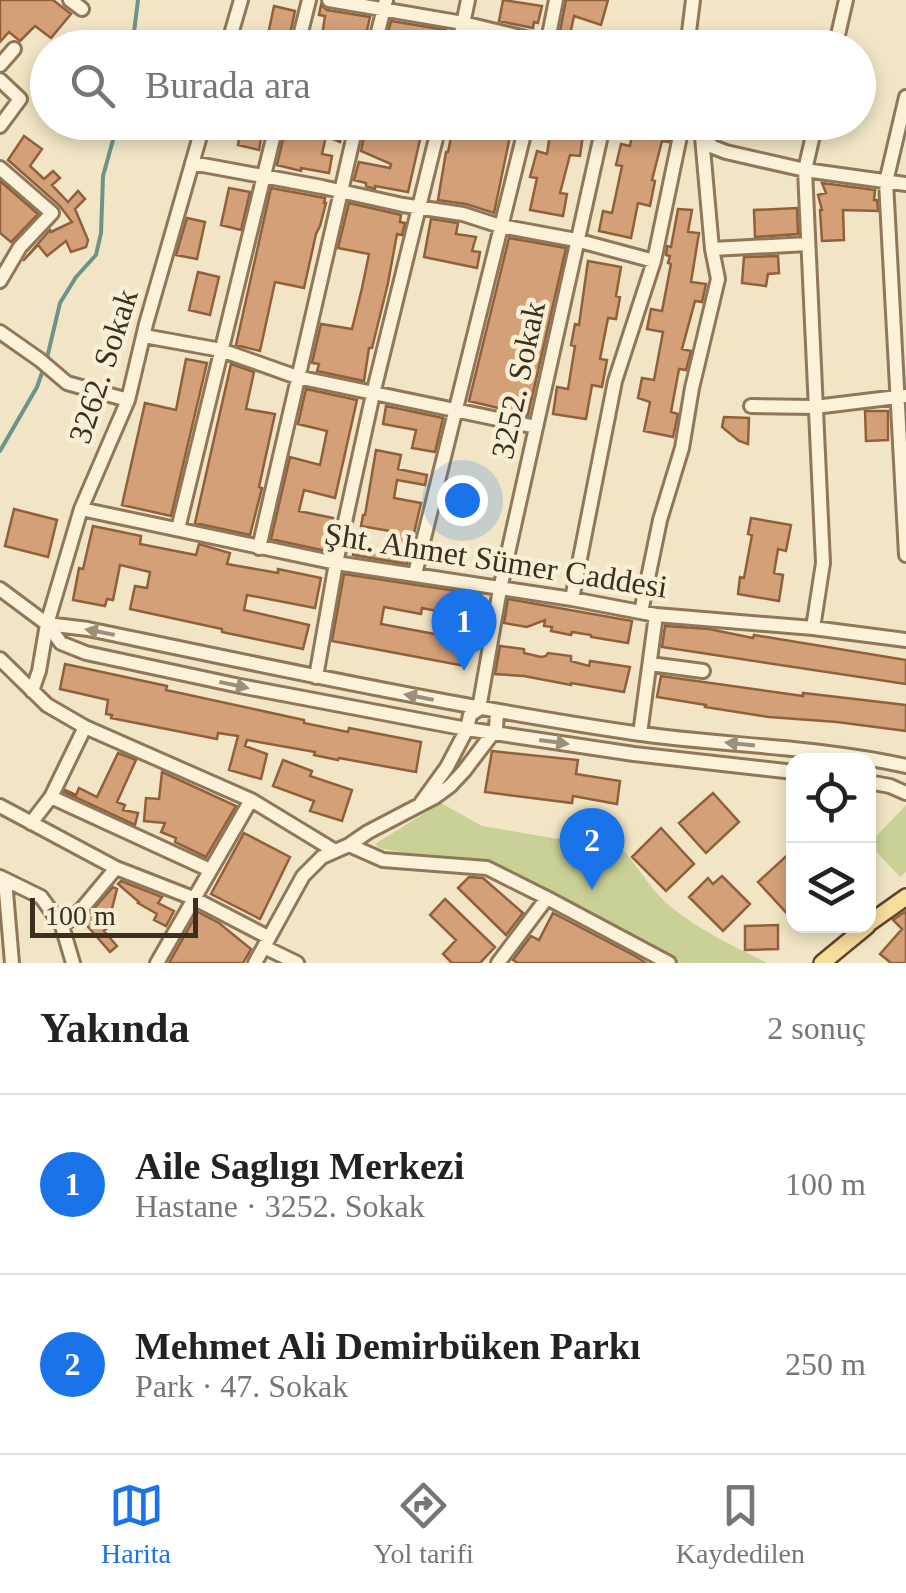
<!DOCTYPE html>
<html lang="tr">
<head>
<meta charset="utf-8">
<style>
	body { margin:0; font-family:Georgia,serif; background:#f6f6f6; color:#222 }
	.controls { position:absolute; right:30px; bottom:30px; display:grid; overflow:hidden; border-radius:20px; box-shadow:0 5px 15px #0003 }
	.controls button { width:90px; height:90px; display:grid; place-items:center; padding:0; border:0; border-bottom:2px solid #e0e0e0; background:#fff; color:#222; font:50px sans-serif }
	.scale { position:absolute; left:30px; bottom:25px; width:168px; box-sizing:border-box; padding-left:10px; border:5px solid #3e2e1e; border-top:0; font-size:28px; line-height:35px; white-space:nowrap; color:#3e2e1e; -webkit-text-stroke:8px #f8efd5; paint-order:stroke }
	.you { position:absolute; left:462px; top:500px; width:35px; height:35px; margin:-25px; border:8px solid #fff; border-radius:50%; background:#1a73e8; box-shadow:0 0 0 15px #1a73e833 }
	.badge { display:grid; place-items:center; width:65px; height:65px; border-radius:50%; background:#1a73e8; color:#fff; font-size:32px; font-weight:700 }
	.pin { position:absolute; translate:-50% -82px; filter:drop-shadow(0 2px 5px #0008) }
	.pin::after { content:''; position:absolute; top:52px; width:35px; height:30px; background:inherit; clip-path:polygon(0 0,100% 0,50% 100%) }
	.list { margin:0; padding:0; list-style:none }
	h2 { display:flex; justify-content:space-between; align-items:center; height:130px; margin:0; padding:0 40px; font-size:42px }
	h2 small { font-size:32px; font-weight:400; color:#767676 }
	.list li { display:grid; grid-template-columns:65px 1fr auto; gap:30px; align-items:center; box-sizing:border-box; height:180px; padding:0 40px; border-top:2px solid #e0e0e0 }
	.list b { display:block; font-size:38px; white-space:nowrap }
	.list p { margin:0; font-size:32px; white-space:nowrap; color:#767676 }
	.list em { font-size:32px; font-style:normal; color:#767676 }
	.icon { flex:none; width:55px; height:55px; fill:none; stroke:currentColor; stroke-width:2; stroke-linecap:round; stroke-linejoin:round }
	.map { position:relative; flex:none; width:906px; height:963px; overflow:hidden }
	.search { position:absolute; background:#fff; box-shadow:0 5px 15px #0003; left:30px; right:30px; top:30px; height:110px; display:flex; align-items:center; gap:25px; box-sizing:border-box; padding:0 35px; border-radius:55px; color:#767676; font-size:38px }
	.sheet { height:490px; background:#fff }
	nav { display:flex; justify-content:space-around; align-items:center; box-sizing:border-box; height:140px; border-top:2px solid #e0e0e0; background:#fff; font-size:28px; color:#767676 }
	nav a { display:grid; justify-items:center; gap:5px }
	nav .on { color:#1a73e8 }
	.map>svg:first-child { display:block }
	.green { fill:#c9d197 }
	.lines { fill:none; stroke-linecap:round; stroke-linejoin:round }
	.stream { stroke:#6c948b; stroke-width:4 }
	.building { fill:#d3a078; stroke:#90603d; stroke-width:2.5 }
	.minor-casing { stroke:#8f7759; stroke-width:18 }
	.major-casing { stroke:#5c442d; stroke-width:20 }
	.minor { stroke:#fbf2d9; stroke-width:12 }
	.major { stroke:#f7dd9a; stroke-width:15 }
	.oneway { fill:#9c907c }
	.labels { text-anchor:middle; stroke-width:9; stroke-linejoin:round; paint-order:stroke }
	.street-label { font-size:32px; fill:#3e2e1e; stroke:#f8efd5 }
</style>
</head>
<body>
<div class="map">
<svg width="906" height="963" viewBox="0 0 906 963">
	<rect width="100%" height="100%" fill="#f2e5c5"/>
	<path class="green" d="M441,803l41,23 101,17 4,-17c43,14 51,54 84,81 28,23 64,40 96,56h-91l-35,-20 -160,-75 -102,-20 -4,-4z
		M906,805v67l-6,5 -31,-33z"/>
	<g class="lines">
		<path class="stream" d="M132,48l6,-48
			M47,358l13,-55 16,-26 20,-22 5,-22 2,-57 15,-54
			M0,451l37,-64 7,-20"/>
	</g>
	<path class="building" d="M0,0h53l18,14 -20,24 -16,-12 -15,15 -11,-9 -9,10z
		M503,0l39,6 -4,17 -4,-1 -1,6 -34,-7z
		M566,0h42l-7,25 -27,-9 -4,19 -10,-3z
		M321,5l6,5 43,7 -7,31h-43l-12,-3 3,-11 11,2 3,-20 -6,-1z
		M274,6l21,5 -8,37 -21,-4z
		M391,21l55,9 -4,18h-58z
		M242,122h22l-5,28 -21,-5z
		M287,122h54l-1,4 4,2 -4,14 -14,-6 -4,18 10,2 -3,17 -28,-5v3l-24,-6z
		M367,122h57l-16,70 -33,-6v3l-9,-3v-3l-12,-3 5,-18 31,6 1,-4 -30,-13z
		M454,122h59l-19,91 -28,-9 -28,-4 8,-48h2z
		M552,122h27l-1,5 6,1 -4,28 -10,-1 -10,38 7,1 -4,22 -33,-6 7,-32 -7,-1 7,-26 10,3z
		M634,122l38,2 -3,18 -7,-1 -10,39 3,1 -5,25 -12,-3 -7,35 -32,-7 4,-20 9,2 10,-47 -6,-1 5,-21 9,2z
		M24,136l18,13 -12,17 14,13 9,-8 7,7 -8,7 16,17 10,-11 7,8 -10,10 13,31 -2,7 -15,5 -5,-11 -19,15 -9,-11 -15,16 27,-31 1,2 21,-10 -13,-17 -51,-45z
		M0,181l38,33 -27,28 -11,-9z
		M822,183l53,7 -1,10h3l1,11 -35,-1 1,30 -22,1 -2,-31h2l-4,-15 8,-2z
		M229,188l21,4 -9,38 -20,-5z
		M271,188l54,10 -1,5h2l-6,23 -4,8 -12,54 -29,-6 -15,69 -24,-6z
		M349,203l52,12 -1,7 5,1 -3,12 -5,-1 -9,49 -16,65h-3l-5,33 -47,-10 2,-7 -7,-1 9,-39 31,5 10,-41 7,-34 -31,-6z
		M797,208l1,26 -43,3 -1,-27z
		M678,209l14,1 -4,22 11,1 -8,49 15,2 -4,18 -7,-1 -13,48 9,2 -5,19 -7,-1 -8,43 7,2 -5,23 -29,-6 6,-29 -12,-4 4,-20 12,2 9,-48 -16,-3 4,-20 11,2 9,-47 -3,-1 2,-7 -4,-1 1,-9 4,1z
		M187,218l18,4 -8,37 -21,-4z
		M431,219l27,4 -2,11 20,3 -4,14 8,1 -3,16 -53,-11z
		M509,238l57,10 -38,167 -59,-14z
		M778,256l1,17 -11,1 -2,12 -24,-3 2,-26z
		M588,261l33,6 -5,29 4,1 -4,22 -8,-1 -8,41 7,1 -5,27 -10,-2 -6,34 -33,-5 4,-27 11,2 7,-43 -4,-1 4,-21 4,1z
		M198,272l21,5 -9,38 -21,-5z
		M186,359l21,4 -36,153 -49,-11 23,-102 31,7z
		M231,364l23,8 -8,37 29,5 -16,73 3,1 -12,47 -55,-12z
		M306,389l51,11 -22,98 -31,-8 -5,21 34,7 -7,33 -55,-12 19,-82 30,8 7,-34 -29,-7z
		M386,406l57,12 -8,34 -23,-4 4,-18 -33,-6z
		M865,411h23v29l-22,1z
		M724,417l25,1 -1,26 -9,-3 -17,-14z
		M376,450l25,5 -3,14 29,6 -2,10 -28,-5 -3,18 27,5 -14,61 -54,-9 2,-8 35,7 3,-18h-3v-5l-29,-5 2,-11h2z
		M14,509l43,11 -9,37 -43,-11z
		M751,518l40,7 -5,26 -8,-2 -4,24 9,2 -4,26 -41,-7 2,-17 4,1 8,-43 -4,-1z
		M93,526l48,10 -1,8 56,11 3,-11 31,9 -3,11 51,9v-4l43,9 -6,30 -68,-13 -3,15 65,15 -6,24 -81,-17v-3l-92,-20 5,-23 12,2 3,-16 -30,-7 -7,35 -6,-1 -2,7 -32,-6 6,-32 4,1z
		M344,574l132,20 -5,24 -49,-10 -1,6 -37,-7 -3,17 54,10 1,-5 10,2 -1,4 24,4 -4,27 -133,-25z
		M508,599l124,22 -4,22 -37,-6v-2l-19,-3 -1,3 -20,-4 1,-4 -8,-1 1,-6 -18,7 -23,-4z
		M665,626l44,3 44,9 1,-3 152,25v24l-244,-37z
		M500,646l24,3v4l17,4 5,-1 2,-3 23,3v5l18,5 1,-5 40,6 -6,25 -53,-9v2l-47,-9 -29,-2z
		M65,664l102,22 -1,4 138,30v3l44,9 1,-4 72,14 -5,30 -77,-14 -1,2 -24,-5 1,-3 -68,-12 -2,6 22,8 -6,25 -32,-9 9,-34 -20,-3 -1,6 -106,-21 1,-3 -6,-1 2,-14 -48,-11z
		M661,676l142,20v-3l103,12v26l-69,-9 -68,-5 -64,-10 1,-2 -49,-8z
		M492,751l86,9 -2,14 44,7 -3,23 -44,-8 -1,7 -87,-11z
		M118,753l18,7 -19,42 8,3 -2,5 15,3 -3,12 -71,-33 1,-2 11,5 3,-7 18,9z
		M283,760l29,11 -2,5 42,14 -10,31 -32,-10 4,-10 -41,-15z
		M162,772l74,34 -30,51 -31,-15 1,-4 -15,-6 4,-9 -21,-2 2,-23 13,1z
		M713,793l26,29 -33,31 -27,-30z
		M661,828l33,36 -28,27 -34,-34z
		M244,833l46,24 -30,62 -49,-25z
		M794,849v72l-36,-39z
		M722,876l28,28 -27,27 -34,-34 19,-19 5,6z
		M469,877l14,1 40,35 -17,22 -48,-47z
		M121,881l41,16 -4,6 16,8 -8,15 -12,-6 3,-6 -19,-11 1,-1 -21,-18z
		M113,887l4,2 -10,39 -3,3 13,15 -7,6 -27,-31z
		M445,899l50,48 -15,16h-28l-9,-9 13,-14 -26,-25z
		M906,911v52h-15l-11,-9 22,-25 -9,-9z
		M198,912l21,11 32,26 -8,14h-74z
		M553,913l82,43 11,7h-128l-5,-3 18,-24 8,4z
		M778,925v24l-33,1v-24z"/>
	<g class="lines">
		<defs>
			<path id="minor" d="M70,0l12,9
				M329,0l134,23 104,25
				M547,45l9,-45
				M227,48l14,-48
				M297,48l12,-48
				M374,48l12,-48
				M458,48l10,-48
				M687,48l6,-48
				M835,48l11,-48
				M0,65l14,-16
				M0,80l20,19 -20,27
				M906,97l-20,85 20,373
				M696,122l6,15 11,10 13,5 79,18 101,14
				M192,163l130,24 81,18 60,9 37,12 76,14 78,21
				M0,168l52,45 -32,34 -20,34
				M712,249l96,-5
				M0,332l40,28 27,23 61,17
				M144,336l77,14 76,27 239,50
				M751,406l64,1 91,-11
				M81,509l255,54 236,36 84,16 157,13 93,12
				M178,529l99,-407
				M259,548l98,-426
				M415,574l112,-452
				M0,589l47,35 14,19 25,10 154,33 227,43 167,25 160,18
				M572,599l43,-218 39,-120 29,-139
				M641,612l19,-92 22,-72 10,-60 26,-109 -6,-30 -10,-112
				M47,624l41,5c182,38 363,77 546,104 90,13 183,13 272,33
				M813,628l10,-65 -18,-393 11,-48
				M0,659l47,46 38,22 166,73 84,51
				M650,664l53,7
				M316,677l20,-114 37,-169 67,-272
				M32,691l7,-20 8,-47 34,-115 47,-109 18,-76 58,-202
				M640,734l16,-119
				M868,782l22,4 16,7
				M51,797l159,73
				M421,803l26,-36 20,-38 3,-14 9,-6 21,-120 104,-467
				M0,806l116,62 77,30 75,39
				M31,823l20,-26 34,-70
				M349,845l34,15 104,8 60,30 122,65
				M0,877l41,20 21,29 11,37
				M5,880l7,83
				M62,926l19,-16 35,-42
				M264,947l33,16
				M157,963l94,-163
				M255,963l48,-87 19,-19 27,-12 19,-13 67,-35 15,-11 14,-15 32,-42 1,-17
				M498,963l49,-65"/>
			<path id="major" d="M868,924l38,-27
				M822,963l45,-37"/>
		</defs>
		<use href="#minor" class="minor-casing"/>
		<use href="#major" class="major-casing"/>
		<use href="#minor" class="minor"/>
		<use href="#major" class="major"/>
	</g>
	<defs><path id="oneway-solid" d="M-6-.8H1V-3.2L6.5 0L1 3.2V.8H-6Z" transform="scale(2.5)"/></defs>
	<g class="oneway">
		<use href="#oneway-solid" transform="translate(100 632) rotate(-169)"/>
		<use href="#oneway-solid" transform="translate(234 685) rotate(12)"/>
		<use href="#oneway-solid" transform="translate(419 697) rotate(-169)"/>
		<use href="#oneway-solid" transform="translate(554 742) rotate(8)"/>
		<use href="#oneway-solid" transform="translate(740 744) rotate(-174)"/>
	</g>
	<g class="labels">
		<g class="street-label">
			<text transform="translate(103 366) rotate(-72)" y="11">3262. Sokak</text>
			<text transform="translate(518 380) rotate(-78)" y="11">3252. Sokak</text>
			<text transform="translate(496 560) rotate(9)" y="11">Şht. Ahmet Sümer Caddesi</text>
		</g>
	</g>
</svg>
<div class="controls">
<button><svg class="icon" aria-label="locate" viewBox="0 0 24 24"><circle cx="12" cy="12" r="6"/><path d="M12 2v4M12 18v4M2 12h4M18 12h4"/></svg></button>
<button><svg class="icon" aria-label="layers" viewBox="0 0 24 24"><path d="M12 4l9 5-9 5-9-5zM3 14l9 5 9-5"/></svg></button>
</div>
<div class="scale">100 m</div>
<div class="you"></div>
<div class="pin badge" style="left:464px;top:671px">1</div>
<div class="pin badge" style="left:592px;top:890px">2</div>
<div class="search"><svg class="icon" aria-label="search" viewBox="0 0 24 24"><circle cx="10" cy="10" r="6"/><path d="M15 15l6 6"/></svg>Burada ara</div>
</div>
<section class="sheet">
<h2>Yakında<small>2 sonuç</small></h2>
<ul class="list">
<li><span class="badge">1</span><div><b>Aile Saglıgı Merkezi</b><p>Hastane · 3252. Sokak</p></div><em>100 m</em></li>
<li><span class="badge">2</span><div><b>Mehmet Ali Demirbüken Parkı</b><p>Park · 47. Sokak</p></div><em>250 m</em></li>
</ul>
</section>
<nav>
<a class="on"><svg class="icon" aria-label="map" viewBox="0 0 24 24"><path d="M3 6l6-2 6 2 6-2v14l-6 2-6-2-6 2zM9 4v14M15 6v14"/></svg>Harita</a>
<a><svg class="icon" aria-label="directions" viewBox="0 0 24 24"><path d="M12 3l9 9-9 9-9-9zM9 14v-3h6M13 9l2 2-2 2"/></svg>Yol tarifi</a>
<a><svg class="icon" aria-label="saved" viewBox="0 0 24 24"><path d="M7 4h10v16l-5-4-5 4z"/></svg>Kaydedilen</a>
</nav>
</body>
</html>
